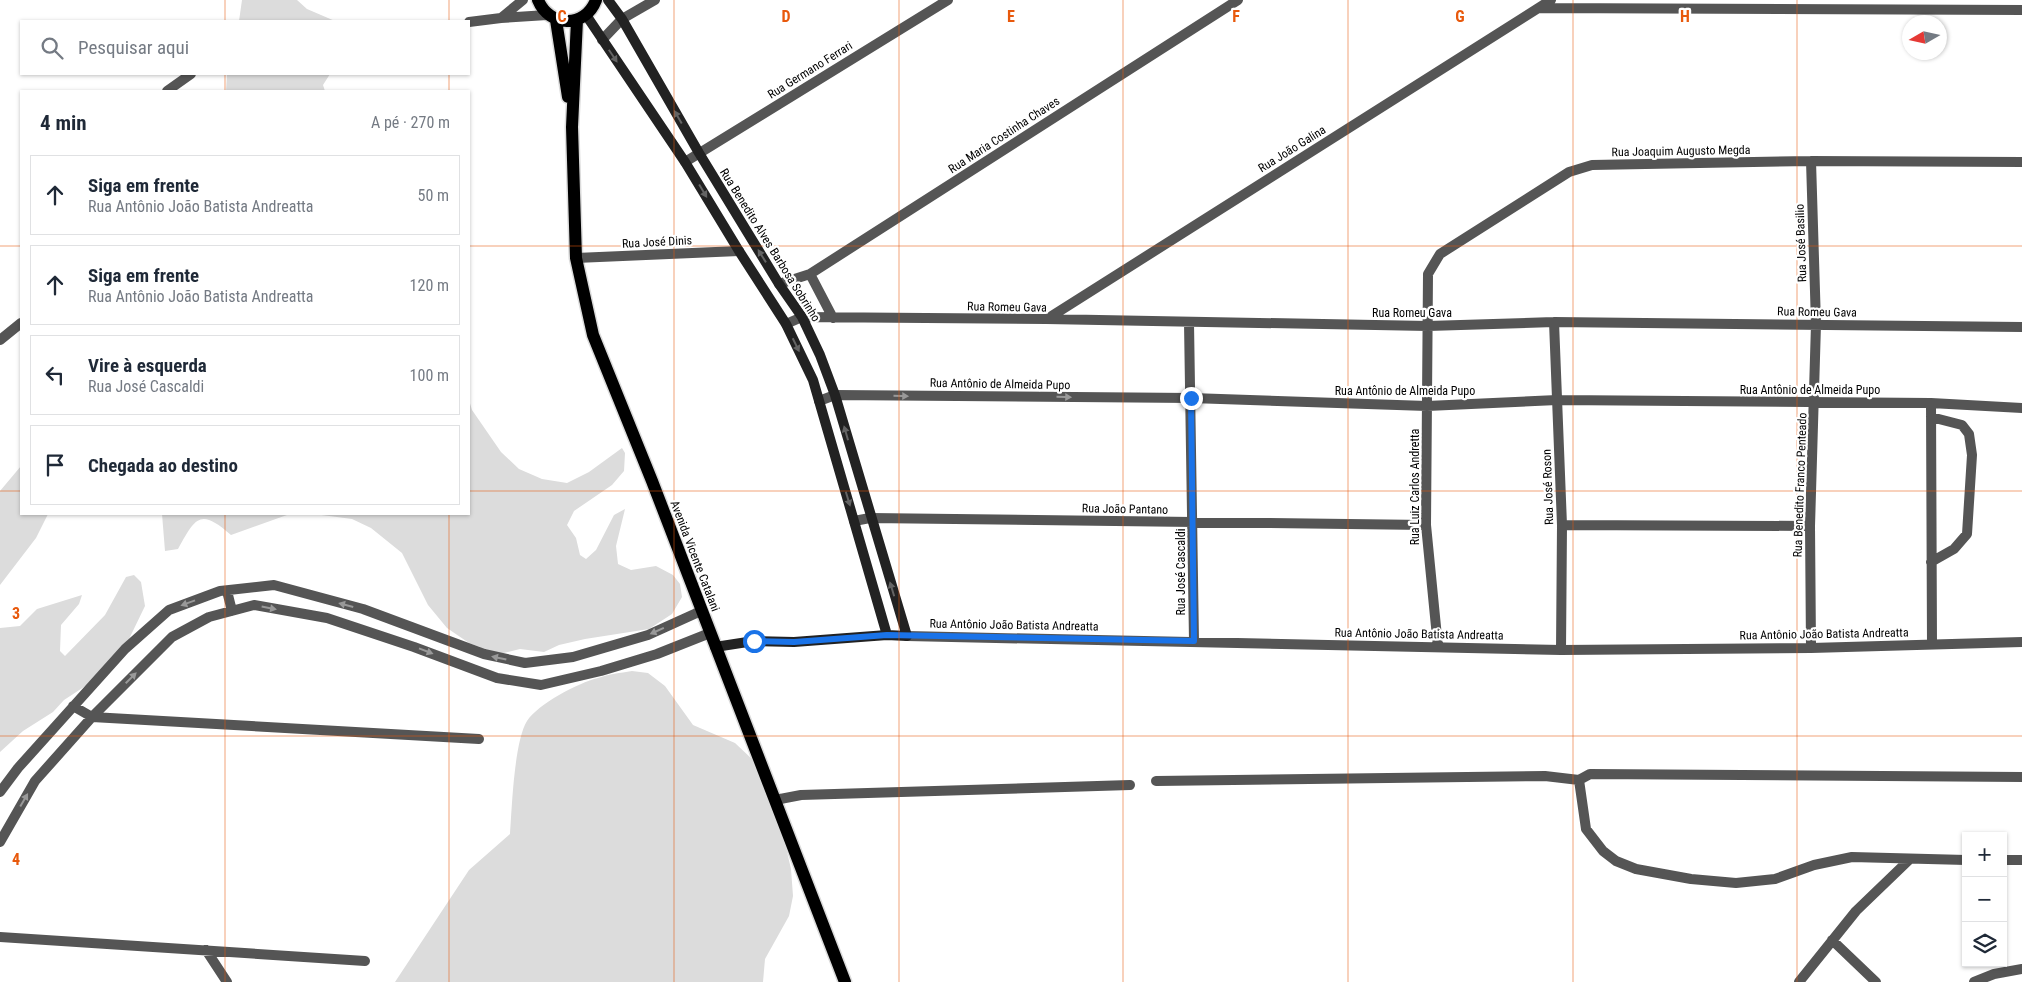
<!DOCTYPE html>
<html lang="pt">
<head>
<meta charset="utf-8">
<style>
	body { margin:0; font-family:"Roboto Condensed",sans-serif; background:#f6f6f7; color:#1f2937 }
	.controls { position:absolute; right:15px; bottom:15px; display:grid; overflow:hidden; border-radius:0px; box-shadow:0 1px 4px #0004 }
	.controls button { width:45px; height:45px; display:grid; place-items:center; padding:0; border:0; border-bottom:1px solid #e0e1e3; background:#fff; color:#1f2937; font:25px sans-serif }
	.compass { position:absolute; left:1902px; top:15px; width:45px; height:45px; border-radius:50%; background:#fff; box-shadow:0 1px 4px #0004; rotate:261deg }
	.stop { position:absolute; width:15px; height:15px; margin:-11px; border:4px solid #1a73e8; border-radius:50%; background:#fff }
	.stop.end { background:#1a73e8; border-color:#fff; box-shadow:0 1px 5px #0008 }
	.list { margin:0; padding:0; list-style:none }
	h2 { display:flex; justify-content:space-between; align-items:center; height:65px; margin:0; padding:0 20px; font-size:21px }
	h2 small { font-size:16px; font-weight:400; color:#747a83 }
	.list li { display:grid; grid-template-columns:32px 1fr auto; gap:15px; align-items:center; box-sizing:border-box; height:80px; margin:0 10px 10px; padding:0 10px; border:1px solid #e0e1e3; border-radius:0px }
	.list b { display:block; font-size:19px; white-space:nowrap }
	.list p { margin:0; font-size:16px; white-space:nowrap; color:#747a83 }
	.list em { font-size:16px; font-style:normal; color:#747a83 }
	.icon { flex:none; width:28px; height:28px; fill:none; stroke:currentColor; stroke-width:2; stroke-linecap:round; stroke-linejoin:round }
	.map { position:relative; flex:none; width:2022px; height:982px; overflow:hidden }
	.search { position:absolute; background:#fff; box-shadow:0 1px 4px #0004; left:20px; top:20px; width:450px; height:55px; display:flex; align-items:center; gap:12px; box-sizing:border-box; padding:0 18px; border-radius:0px; color:#747a83; font-size:19px }
	.panel { position:absolute; background:#fff; box-shadow:0 1px 4px #0004; left:20px; top:90px; width:450px; height:425px; border-radius:0px }
	.map>svg:first-child { display:block }
	.green { fill:#dcdcdc }
	.lines { fill:none; stroke-linecap:round; stroke-linejoin:round }
	.primary-casing { stroke:#dbdbdb; stroke-width:15 }
	.street { stroke:#555; stroke-width:10 }
	.secondary { stroke:#222; stroke-width:10 }
	.primary { stroke:#000; stroke-width:12 }
	.oneway { fill:#646464 }
	.oneway2 { fill:#999 }
	.route { stroke:#1a73e8; stroke-width:6 }
	.grid { fill:none; stroke:#e8590c; stroke-width:1; stroke-opacity:0.55 }
	.labels { text-anchor:middle; stroke-width:4.5; stroke-linejoin:round; paint-order:stroke }
	.street-label { font-size:12px; fill:#000; stroke:#fff }
	.grid-label { font-size:16px; text-anchor:middle; font-weight:bold; fill:#e8590c; stroke:#fff; stroke-width:4.5; stroke-linejoin:round; paint-order:stroke }
</style>
</head>
<body>
<div class="map">
<svg width="2022" height="982" viewBox="0 0 2022 982">
	<rect width="100%" height="100%" fill="#fff"/>
	<path class="green" d="M242,0h55l10,9 28,12h-96z
		M227,74h103l-7,11 2,6h-99z
		M469,400l3,10 29,42 18,17 23,10 25,4 22,-11 33,-24 3,5 -1,18 -12,14 -38,26 -7,14 9,13 4,17 6,4 10,-9 18,-35 11,-6 -9,37 2,18 13,6 25,-4 17,9 7,9 2,13 -10,17 -23,15 -64,10 -26,6 -15,7 -24,-3 -25,6 -10,-1 -5,-7 -11,-4 -22,-15 -19,-23 -26,-52 -31,-25 -19,-9 -38,-5 -27,1 -56,20c-31,-27 -35,-18 -53,14l-13,2 -3,-37h307z
		M21,466v48h27l-12,24 -36,47v-94z
		M134,575l7,7 4,24 -29,60 -52,34 -11,12 -30,19 -23,21v-124l20,-2 17,-17 45,-14 -3,9 -18,21 -1,26 5,5 40,-41 21,-38z
		M632,671l16,2 17,13 28,39 42,18 18,17 22,40 16,69 2,27 -4,20 -24,43 -2,23h-368l74,-112 41,-36c2,-26 4,-92 17,-113 11,-17 51,-38 71,-43 11,-4 22,-5 34,-7z"/>
	<g class="lines">
		<defs>
			<path id="primary" d="M538,0c11,27 47,29 58,0
				M556,20l12,77
				M577,20l-5,107 4,131 17,77 59,146 193,501"/>
		</defs>
		<use href="#primary" class="primary-casing"/>
		<path class="street" d="M1539,8l483,2
			M501,18l22,-18
			M469,22l32,-4 46,-3
			M602,40l20,-21 33,-19
			M167,91l24,-17
			M1811,161l5,163 -6,202 1,122
			M685,162l263,-162
			M576,258l163,-7
			M810,274l23,44
			M779,284l31,-10 428,-274
			M1047,319l504,-319
			M1554,322l8,203 -1,125
			M1189,323l5,318
			M786,324l16,-7 244,2 382,7 126,-4 468,5
			M0,340l21,-17
			M819,401l16,-6 356,3 236,8 130,-6 374,3 91,5
			M1931,403l1,242
			M1931,417l31,8 7,9 3,21 -5,79 -13,15 -23,13
			M854,521l16,-3 556,7
			M1562,525l248,1
			M227,591l5,20
			M907,636l654,14 250,-2 211,-6
			M1438,647l-12,-122 2,-251 12,-20 129,-82 23,-7 219,-4 211,1
			M73,706l19,11 387,22
			M1156,781l389,-5 34,4
			M0,792l18,-24 107,-119 44,-39 51,-19 54,-6 89,24 121,45 41,9 48,-6 75,-22 53,-24
			M775,800l26,-5 329,-10
			M0,842l35,-61 57,-64 80,-80 37,-20 45,-12 73,13 87,29 83,31 44,7 60,-14 56,-17 53,-21
			M1966,860l-114,-3 -38,8 -39,14 -39,4 -45,-4 -55,-10 -20,-8 -13,-10 -17,-22 -7,-49 11,-6 432,3
			M2003,860h19
			M0,937l365,24
			M1832,940l44,42
			M206,950l21,32
			M1799,982l57,-71 53,-51
			M1974,982l20,-8 28,-5"/>
		<path class="secondary" d="M608,0l14,19 77,134 80,131 23,33 18,38 15,40 72,241 -20,-1 -93,7 -40,-1 -39,6
			M586,15l99,147 54,89 47,73 27,56 74,255"/>
		<use href="#primary" class="primary"/>
	</g>
	<defs><path id="oneway-solid" d="M-6-.8H1V-3.2L6.5 0L1 3.2V.8H-6Z" transform="scale(1.25)"/></defs>
	<g class="oneway">
		<use href="#oneway-solid" transform="translate(613 56) rotate(56)"/>
		<use href="#oneway-solid" transform="translate(678 117) rotate(-120)"/>
		<use href="#oneway-solid" transform="translate(703 191) rotate(59)"/>
		<use href="#oneway-solid" transform="translate(762 256) rotate(-122)"/>
		<use href="#oneway-solid" transform="translate(796 345) rotate(64)"/>
		<use href="#oneway-solid" transform="translate(846 433) rotate(-106)"/>
		<use href="#oneway-solid" transform="translate(848 499) rotate(73)"/>
		<use href="#oneway-solid" transform="translate(892 589) rotate(-107)"/>
	</g>
	<g class="oneway2">
		<use href="#oneway-solid" transform="translate(901 396) rotate(1)"/>
		<use href="#oneway-solid" transform="translate(1064 397) rotate(1)"/>
		<use href="#oneway-solid" transform="translate(188 603) rotate(160)"/>
		<use href="#oneway-solid" transform="translate(346 605) rotate(-165)"/>
		<use href="#oneway-solid" transform="translate(269 608) rotate(11)"/>
		<use href="#oneway-solid" transform="translate(657 631) rotate(156)"/>
		<use href="#oneway-solid" transform="translate(426 651) rotate(21)"/>
		<use href="#oneway-solid" transform="translate(499 658) rotate(-168)"/>
		<use href="#oneway-solid" transform="translate(131 678) rotate(-45)"/>
		<use href="#oneway-solid" transform="translate(24 800) rotate(-60)"/>
	</g>
	<g class="lines">
		<path class="route" d="M754,641l40,1 93,-7 307,6 -3,-243"/>
	</g>
	<path class="grid" d="M225,0v21M449,0v21M674,0v982M899,0v982M1123,0v982M1348,0v982M1573,0v982M1797,0v982M225,74v17M449,74v17M0,246h21M469,246h1553M0,491h21M469,491h1553M225,514v468M449,514v468M0,736h2022"/>
	<g class="labels">
		<g class="street-label">
			<text transform="translate(810 70) rotate(-32)" y="4">Rua Germano Ferrari</text>
			<text transform="translate(1004 135) rotate(-33)" y="4">Rua Maria Costinha Chaves</text>
			<text transform="translate(1292 149) rotate(-32)" y="4">Rua João Galina</text>
			<text transform="translate(1681 151) rotate(-1)" y="4">Rua Joaquim Augusto Megda</text>
			<text transform="translate(657 242) rotate(-3)" y="4">Rua José Dinis</text>
			<text transform="translate(1801 243) rotate(-92)" y="4">Rua José Basilio</text>
			<text transform="translate(770 245) rotate(58)" y="4">Rua Benedito Alves Barbosa Sobrinho</text>
			<text transform="translate(1007 307) rotate(1)" y="4">Rua Romeu Gava</text>
			<text transform="translate(1817 312) rotate(1)" y="4">Rua Romeu Gava</text>
			<text x="1412" y="317">Rua Romeu Gava</text>
			<text transform="translate(1000 384) rotate(1)" y="4">Rua Antônio de Almeida Pupo</text>
			<text x="1810" y="394">Rua Antônio de Almeida Pupo</text>
			<text x="1405" y="395">Rua Antônio de Almeida Pupo</text>
			<text transform="translate(1800 485) rotate(-88)" y="4">Rua Benedito Franco Penteado</text>
			<text transform="translate(1415 487) rotate(-90)" y="4">Rua Luiz Carlos Andretta</text>
			<text transform="translate(1548 487) rotate(-92)" y="4">Rua José Roson</text>
			<text transform="translate(1125 509) rotate(1)" y="4">Rua João Pantano</text>
			<text transform="translate(695 556) rotate(69)" y="4">Avenida Vicente Catalani</text>
			<text transform="translate(1181 572) rotate(-90)" y="4">Rua José Cascaldi</text>
			<text transform="translate(1014 625) rotate(1)" y="4">Rua Antônio João Batista Andreatta</text>
			<text transform="translate(1419 634) rotate(1)" y="4">Rua Antônio João Batista Andreatta</text>
			<text transform="translate(1824 634) rotate(-1)" y="4">Rua Antônio João Batista Andreatta</text>
		</g>
	</g>
	<g class="grid-label">
		<text x="562" y="22">C</text>
		<text x="786" y="22">D</text>
		<text x="1011" y="22">E</text>
		<text x="1236" y="22">F</text>
		<text x="1460" y="22">G</text>
		<text x="1685" y="22">H</text>
		<text x="16" y="619">3</text>
		<text x="16" y="865">4</text>
	</g>
</svg>
<div class="controls">
<button>+</button>
<button>−</button>
<button><svg class="icon" aria-label="layers" viewBox="0 0 24 24"><path d="M12 4l9 5-9 5-9-5zM3 14l9 5 9-5"/></svg></button>
</div>
<svg class="compass" viewBox="-18 -18 36 36"><path d="M0-13l5 13h-10z" fill="#e53935"/><path d="M0 13l5-13h-10z" fill="#747a83"/></svg>
<div class="stop" style="left:754px;top:641px"></div>
<div class="stop end" style="left:1191px;top:398px"></div>
<div class="search"><svg class="icon" aria-label="search" viewBox="0 0 24 24"><circle cx="10" cy="10" r="6"/><path d="M15 15l6 6"/></svg>Pesquisar aqui</div>
<section class="panel">
<h2>4 min<small>A pé · 270 m</small></h2>
<ul class="list">
<li><svg class="icon" aria-label="ahead" viewBox="0 0 24 24"><path d="M12 20V5M6 11l6-6 6 6"/></svg><div><b>Siga em frente</b><p>Rua Antônio João Batista Andreatta</p></div><em>50 m</em></li>
<li><svg class="icon" aria-label="ahead" viewBox="0 0 24 24"><path d="M12 20V5M6 11l6-6 6 6"/></svg><div><b>Siga em frente</b><p>Rua Antônio João Batista Andreatta</p></div><em>120 m</em></li>
<li><svg class="icon" aria-label="left" viewBox="0 0 24 24"><path d="M17 20v-9H6M10 6l-5 5 5 5"/></svg><div><b>Vire à esquerda</b><p>Rua José Cascaldi</p></div><em>100 m</em></li>
<li><svg class="icon" aria-label="arrive" viewBox="0 0 24 24"><path d="M6 21V4h12l-3 4 3 4H6"/></svg><div><b>Chegada ao destino</b></div></li>
</ul>
</section>
</div>
</body>
</html>
